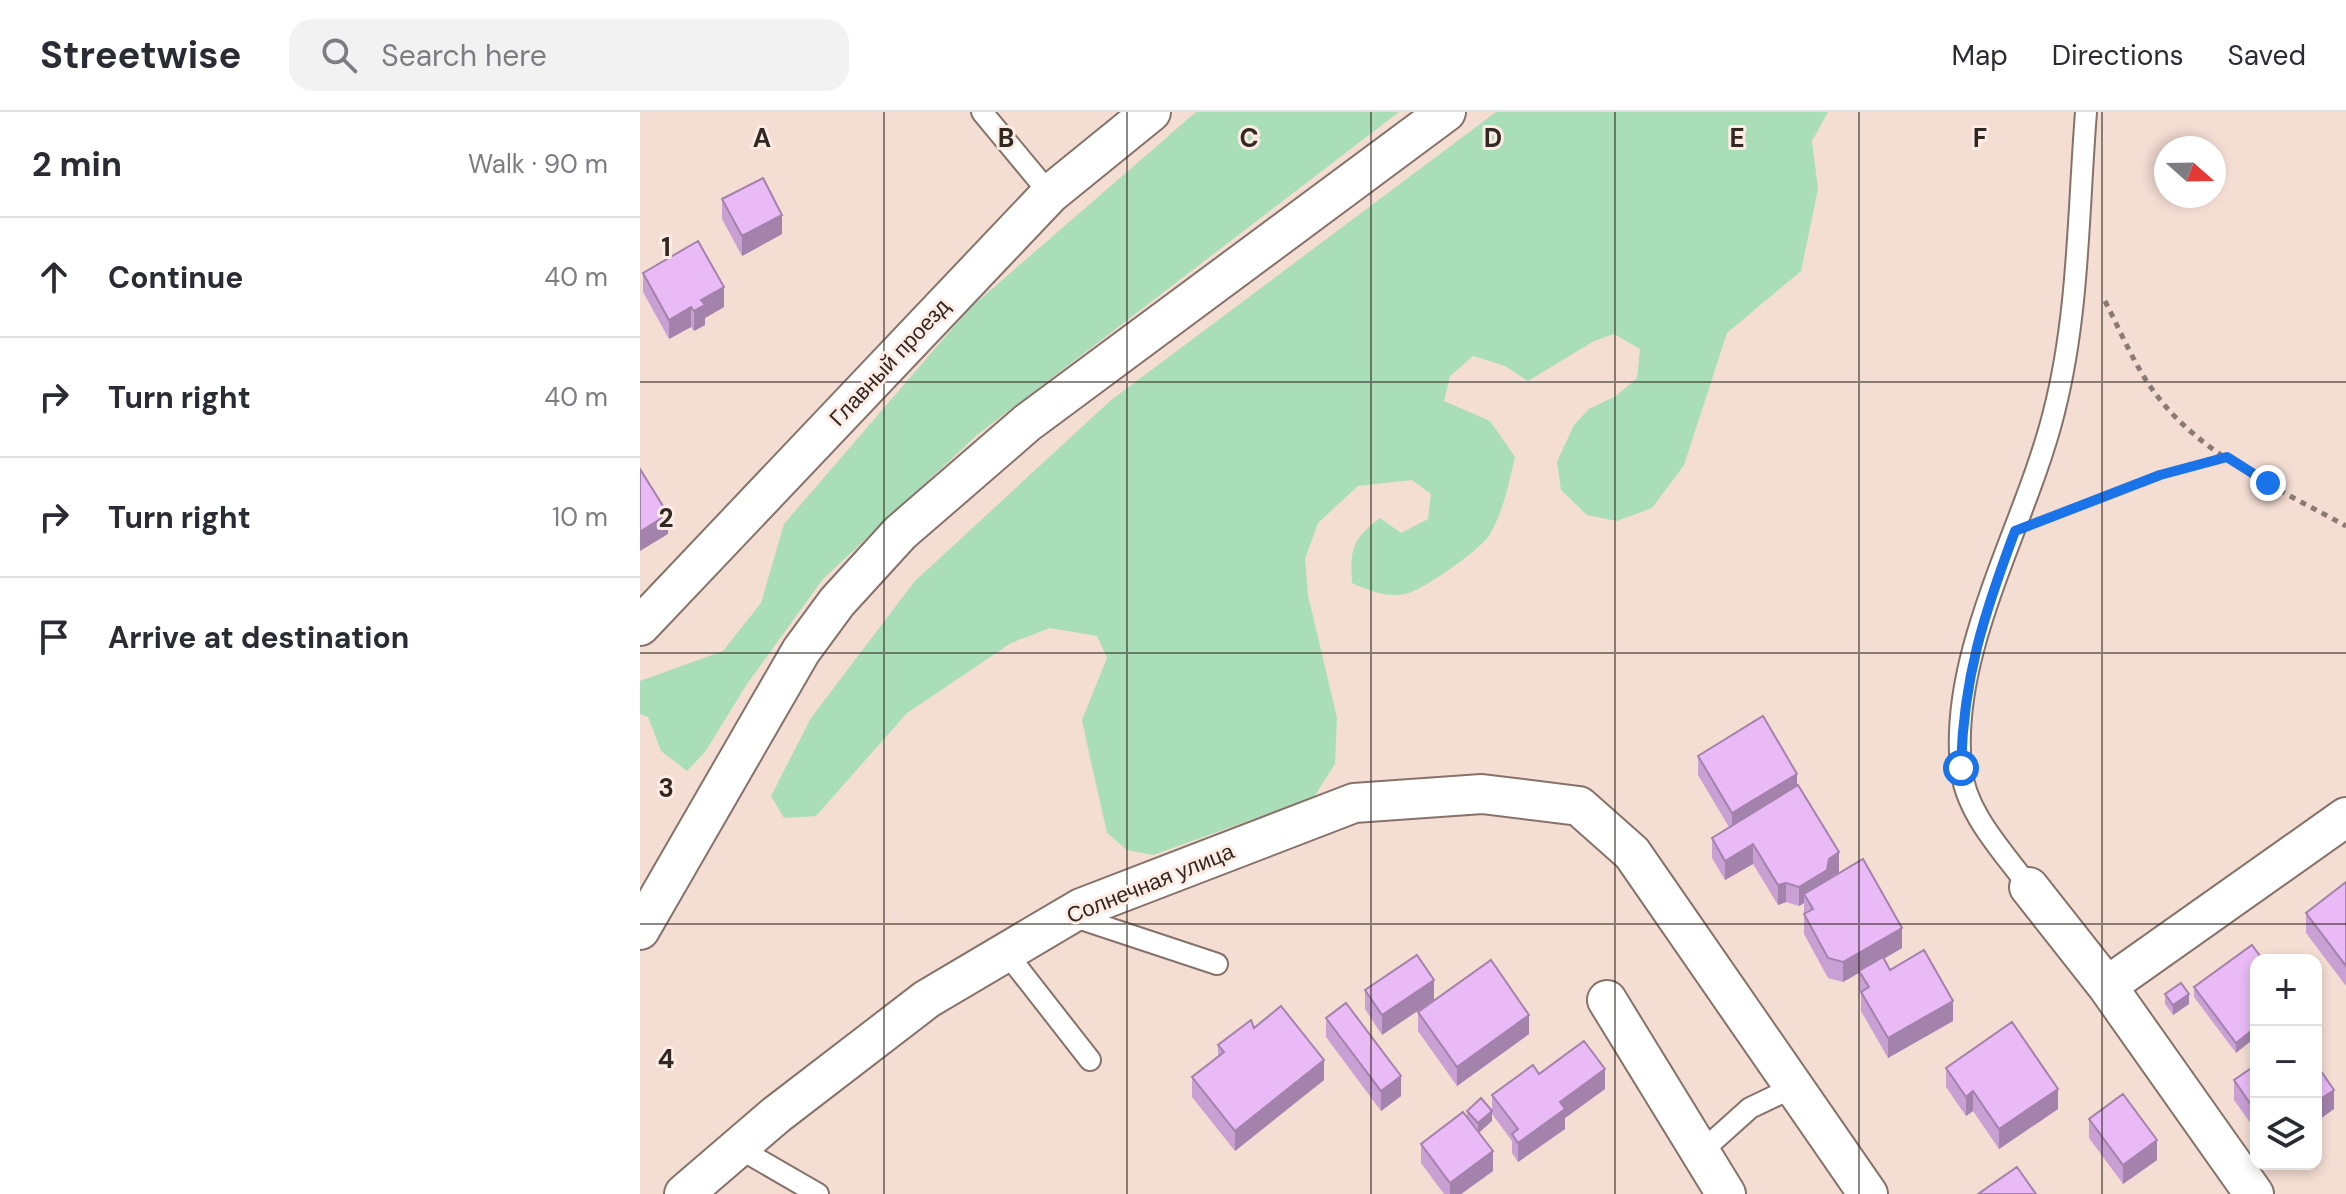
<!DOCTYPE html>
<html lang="en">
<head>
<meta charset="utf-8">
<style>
	body { margin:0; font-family:"DM Sans",sans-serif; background:#f2f2f3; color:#2b2b33 }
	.controls { position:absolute; right:24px; bottom:24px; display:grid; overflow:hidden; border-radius:16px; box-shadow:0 4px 12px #0003 }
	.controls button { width:72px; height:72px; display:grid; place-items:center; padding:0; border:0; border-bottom:2px solid #e1e1e2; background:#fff; color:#2b2b33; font:40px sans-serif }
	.compass { position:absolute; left:1514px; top:24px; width:72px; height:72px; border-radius:50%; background:#fff; box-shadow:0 4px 12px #0003; rotate:110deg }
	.stop { position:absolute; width:24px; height:24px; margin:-18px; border:6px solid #1a73e8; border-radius:50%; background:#fff }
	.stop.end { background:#1a73e8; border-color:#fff; box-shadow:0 2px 8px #0008 }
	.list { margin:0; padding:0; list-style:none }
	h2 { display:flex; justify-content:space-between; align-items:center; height:104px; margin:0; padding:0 32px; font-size:34px }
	h2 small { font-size:26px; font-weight:400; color:#7c7c81 }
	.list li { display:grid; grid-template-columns:52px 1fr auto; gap:24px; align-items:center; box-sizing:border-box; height:120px; padding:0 32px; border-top:2px solid #e1e1e2 }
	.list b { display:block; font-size:30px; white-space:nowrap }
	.list em { font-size:26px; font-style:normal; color:#7c7c81 }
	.icon { flex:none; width:44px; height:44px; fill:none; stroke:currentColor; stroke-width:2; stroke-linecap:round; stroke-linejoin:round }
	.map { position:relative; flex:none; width:1706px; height:1082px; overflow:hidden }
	header { display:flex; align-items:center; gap:48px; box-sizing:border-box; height:112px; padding:0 40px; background:#fff; border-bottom:2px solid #e1e1e2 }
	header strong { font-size:38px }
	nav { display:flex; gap:44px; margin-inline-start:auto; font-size:28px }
	.search { width:560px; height:72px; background:#f2f2f3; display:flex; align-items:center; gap:20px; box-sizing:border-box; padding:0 28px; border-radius:24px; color:#7c7c81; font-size:30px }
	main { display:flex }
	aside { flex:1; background:#fff }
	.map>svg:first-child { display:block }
	.green { fill:#a9deb9 }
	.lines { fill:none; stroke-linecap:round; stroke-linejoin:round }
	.service-casing { stroke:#877269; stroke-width:24 }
	.minor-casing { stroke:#877269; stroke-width:42 }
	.path { stroke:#897a73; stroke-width:5; stroke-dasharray:6 6; stroke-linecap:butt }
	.service { stroke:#fff; stroke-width:20 }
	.minor { stroke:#fff; stroke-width:38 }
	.wall { fill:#c8a0d4 }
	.shaded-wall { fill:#a382ac }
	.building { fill:#e9baf6; stroke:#a382ac; stroke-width:2 }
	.route { stroke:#1a73e8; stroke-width:10 }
	.grid { fill:none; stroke:#312824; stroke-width:2; stroke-opacity:0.55 }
	.labels { text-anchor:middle; stroke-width:6; stroke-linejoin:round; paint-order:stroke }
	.street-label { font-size:22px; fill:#312824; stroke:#feebe3 }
	.grid-label { font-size:26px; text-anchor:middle; font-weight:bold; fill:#312824; stroke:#feebe3; stroke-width:6; stroke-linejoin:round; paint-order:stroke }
</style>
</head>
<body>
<header>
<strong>Streetwise</strong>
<div class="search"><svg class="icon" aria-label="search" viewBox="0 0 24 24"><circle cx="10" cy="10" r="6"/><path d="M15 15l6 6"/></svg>Search here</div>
<nav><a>Map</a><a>Directions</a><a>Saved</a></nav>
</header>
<main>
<aside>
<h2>2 min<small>Walk · 90 m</small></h2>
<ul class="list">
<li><svg class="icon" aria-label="ahead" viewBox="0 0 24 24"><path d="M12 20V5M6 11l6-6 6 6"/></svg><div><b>Continue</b></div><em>40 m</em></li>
<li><svg class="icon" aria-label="right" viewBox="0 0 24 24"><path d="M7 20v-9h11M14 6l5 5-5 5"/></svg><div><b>Turn right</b></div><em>40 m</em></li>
<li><svg class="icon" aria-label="right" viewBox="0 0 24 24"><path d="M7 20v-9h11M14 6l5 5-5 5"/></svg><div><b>Turn right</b></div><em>10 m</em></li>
<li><svg class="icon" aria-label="arrive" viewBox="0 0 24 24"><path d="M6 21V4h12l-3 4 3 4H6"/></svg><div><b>Arrive at destination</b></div></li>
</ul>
</aside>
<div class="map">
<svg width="1706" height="1082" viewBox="0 0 1706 1082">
	<rect width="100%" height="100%" fill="#f4ddd3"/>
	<path class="green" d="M556,0h203l-422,323 -154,144 -76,105 -42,68 -18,19 -26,-20 -13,-34 -8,-3v-33l83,-30 38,-48 23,-79 186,-216z
		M856,0h332l-16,29 6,48 -17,82 -74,62 -43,132 -32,43 -35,13 -30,-6 -26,-25 -4,-28 17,-37 15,-16 27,-13 21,-18 3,-29 -26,-15 -20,7 -66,40 -23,-15 -32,-10 -23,20 -6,25 46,20 25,36c-6,25 -11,53 -25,77 -8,15 -68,57 -85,60 -20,4 -36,-4 -53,-11 -2,-34 0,-44 28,-65l21,15 27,-14 3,-25 -19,-14 -54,6 -40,37 -13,36 3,36 29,123 -2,46 -21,33 -161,58 -26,-5 -20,-17 -16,-71 -9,-42 25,-62 -10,-22 -47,-8 -39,15 -104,70 -91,103 -32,2 -13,-22 40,-78 103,-136 196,-181z"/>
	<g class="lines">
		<defs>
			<path id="service" d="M342,0l68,82
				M1389,775c-26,-36 -64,-74 -68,-120 -12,-117 65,-242 93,-355 25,-98 24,-199 32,-300
				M429,803l148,49
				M364,838l86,110
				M97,1035l81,47
				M1061,1040l49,-44 44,-21"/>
			<path id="minor" d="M0,514l410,-432 101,-82
				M1389,775l78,99 147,208
				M0,818l161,-279 36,-49 63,-69 127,-110 419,-311
				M1467,874l239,-169
				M967,888l119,194
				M44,1082l92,-79 151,-116 154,-91 273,-105 128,-9 97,12 53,47 236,341"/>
		</defs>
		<use href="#service" class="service-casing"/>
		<use href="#minor" class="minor-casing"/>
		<path class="path" d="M1465,189c16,31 29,64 50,92 45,62 126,97 191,133
			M1411,407l109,-44 67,-17"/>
		<use href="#service" class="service"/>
		<use href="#minor" class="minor"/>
	</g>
	<path class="wall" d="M82,87l60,35 -40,22 -20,-37z
		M3,161l81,34 -19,11v7l-11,6 -3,-4 -22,12 -26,-47z
		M1058,644l99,30 42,86 -10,7 73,69 -18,11 6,11 63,51 -65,37 -27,-47v-17l-2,-4v-17l-16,9 -15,-4 -24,-44v-31l-5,3 -13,-4 -8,3 -25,-41 -28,16 -13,-22v-20l17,-11 -31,-52z
		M1706,770v104l-40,-53v-20z
		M1612,833l-16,108 -42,-56v-10z
		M777,843l-35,80 -17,-26v-19z
		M1525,882l24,10 -16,11 -8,-11z
		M778,900l111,22 -72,52 -39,-55z
		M686,906l75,78 -20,15 -55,-74z
		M614,916l70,52 -89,71 -43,-54v-20l26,-20v-12z
		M1616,953v66l-22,-31v-20z
		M1306,956l112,41 -59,40 -26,-38 -7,5 -20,-29z
		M899,962l66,15 -40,29v11l-47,33 -6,-9v-12l-20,-27v-19z
		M827,999l25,10 -13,12 14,38 -32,23h-17l-23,-31v-19l46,-27z
		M1449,1007l68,41 -34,24 -34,-46z"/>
	<path class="shaded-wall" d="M142,103v19l-40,22v-20z
		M84,175v20l-19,11v7l-11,6v-20l7,-11z
		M51,195v20l-22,12v-19z
		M28,402v20l-28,17v-19z
		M1157,662v19l-65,40v-20z
		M1113,732v20l-28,16v-19z
		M1199,740v20l-10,6 -2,12 -23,4v9l-5,3v-19l30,-28z
		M1146,771v19l-8,3v-20z
		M1262,816v20l-59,34v-20z
		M794,868v20l-52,35v-20z
		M1549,882v10l-16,11v-10z
		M1313,889v20l-65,37v-20z
		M889,903v19l-72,52v-19z
		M1616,915v10l-20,16v-10z
		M684,948v20l-89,71v-20z
		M965,957v20l-40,29v11l-47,33v-19l42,-41z
		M761,964v20l-20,15v-20z
		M1418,977v20l-59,40v-20z
		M1694,978v19l-18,13v-20z
		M1333,979v20l-7,5v-19z
		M852,999v10l-14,12v-10z
		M1517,1028v20l-34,24v-19z
		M853,1039v20l-32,23h-11v-11z"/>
	<path class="building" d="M123,66l19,37 -40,21 -20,-37z
		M58,129l26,46 -23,13 4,5 -11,6 -3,-4 -22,13 -26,-47z
		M0,357l28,45 -28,18z
		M1123,604l34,58 -65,39 -34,-57z
		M1158,673l41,67 -10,7 -2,11 -28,17 -13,-4 -8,2 -25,-41 -28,17 -13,-23z
		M1223,747l39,69 -59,34 -15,-4 -24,-44 9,-5 -9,-15z
		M1706,770v84l-40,-53z
		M1612,833l11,15h-7v67l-20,16 -42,-56z
		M1284,838l29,51 -65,37 -27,-46 8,-5 -10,-16 24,-14 7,13z
		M777,843l17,25 -52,35 -17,-25z
		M851,848l38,55 -72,52 -39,-55z
		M1541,871l8,11 -16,11 -8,-11z
		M706,891l55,73 -20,15 -55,-73z
		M641,894l43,54 -89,71 -43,-54 32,-25 -6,-7 33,-25 3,8z
		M1372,910l46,67 -59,40 -26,-38 -7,6 -20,-29z
		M944,929l21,28 -45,33 5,7 -47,34 -6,-9 6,-5 -26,-34 41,-30 6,9z
		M1676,952l18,26 -18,12z
		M1616,953v47l-22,-32z
		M1483,982l34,46 -34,25 -34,-46z
		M841,986l11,13 -14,12 -11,-12z
		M823,1000l30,39 -43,32 -29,-39z
		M1377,1055l19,27h-58z"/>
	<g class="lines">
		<path class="route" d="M1321,656c2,-90 23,-154 54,-237l145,-56 67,-18 41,26"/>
	</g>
	<path class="grid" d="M244,0v1082M487,0v1082M731,0v1082M975,0v1082M1219,0v1082M1462,0v1082M0,270h1706M0,541h1706M0,812h1706"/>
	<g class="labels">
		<g class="street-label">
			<text transform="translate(249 250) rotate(-47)" y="8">Главный проезд</text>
			<text transform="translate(510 771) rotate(-22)" y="8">Солнечная улица</text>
		</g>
	</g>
	<g class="grid-label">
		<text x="122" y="35">A</text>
		<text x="366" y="35">B</text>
		<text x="609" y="35">C</text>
		<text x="853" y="35">D</text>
		<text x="1097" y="35">E</text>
		<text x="1340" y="35">F</text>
		<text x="26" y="144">1</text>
		<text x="26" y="415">2</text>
		<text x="26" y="685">3</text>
		<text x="26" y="956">4</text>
	</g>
</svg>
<div class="controls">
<button>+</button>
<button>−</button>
<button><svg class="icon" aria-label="layers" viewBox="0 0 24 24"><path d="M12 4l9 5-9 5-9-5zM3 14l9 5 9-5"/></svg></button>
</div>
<svg class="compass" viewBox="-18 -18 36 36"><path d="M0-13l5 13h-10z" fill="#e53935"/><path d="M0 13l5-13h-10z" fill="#7c7c81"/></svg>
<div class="stop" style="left:1321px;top:656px"></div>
<div class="stop end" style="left:1628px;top:371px"></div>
</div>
</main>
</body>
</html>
